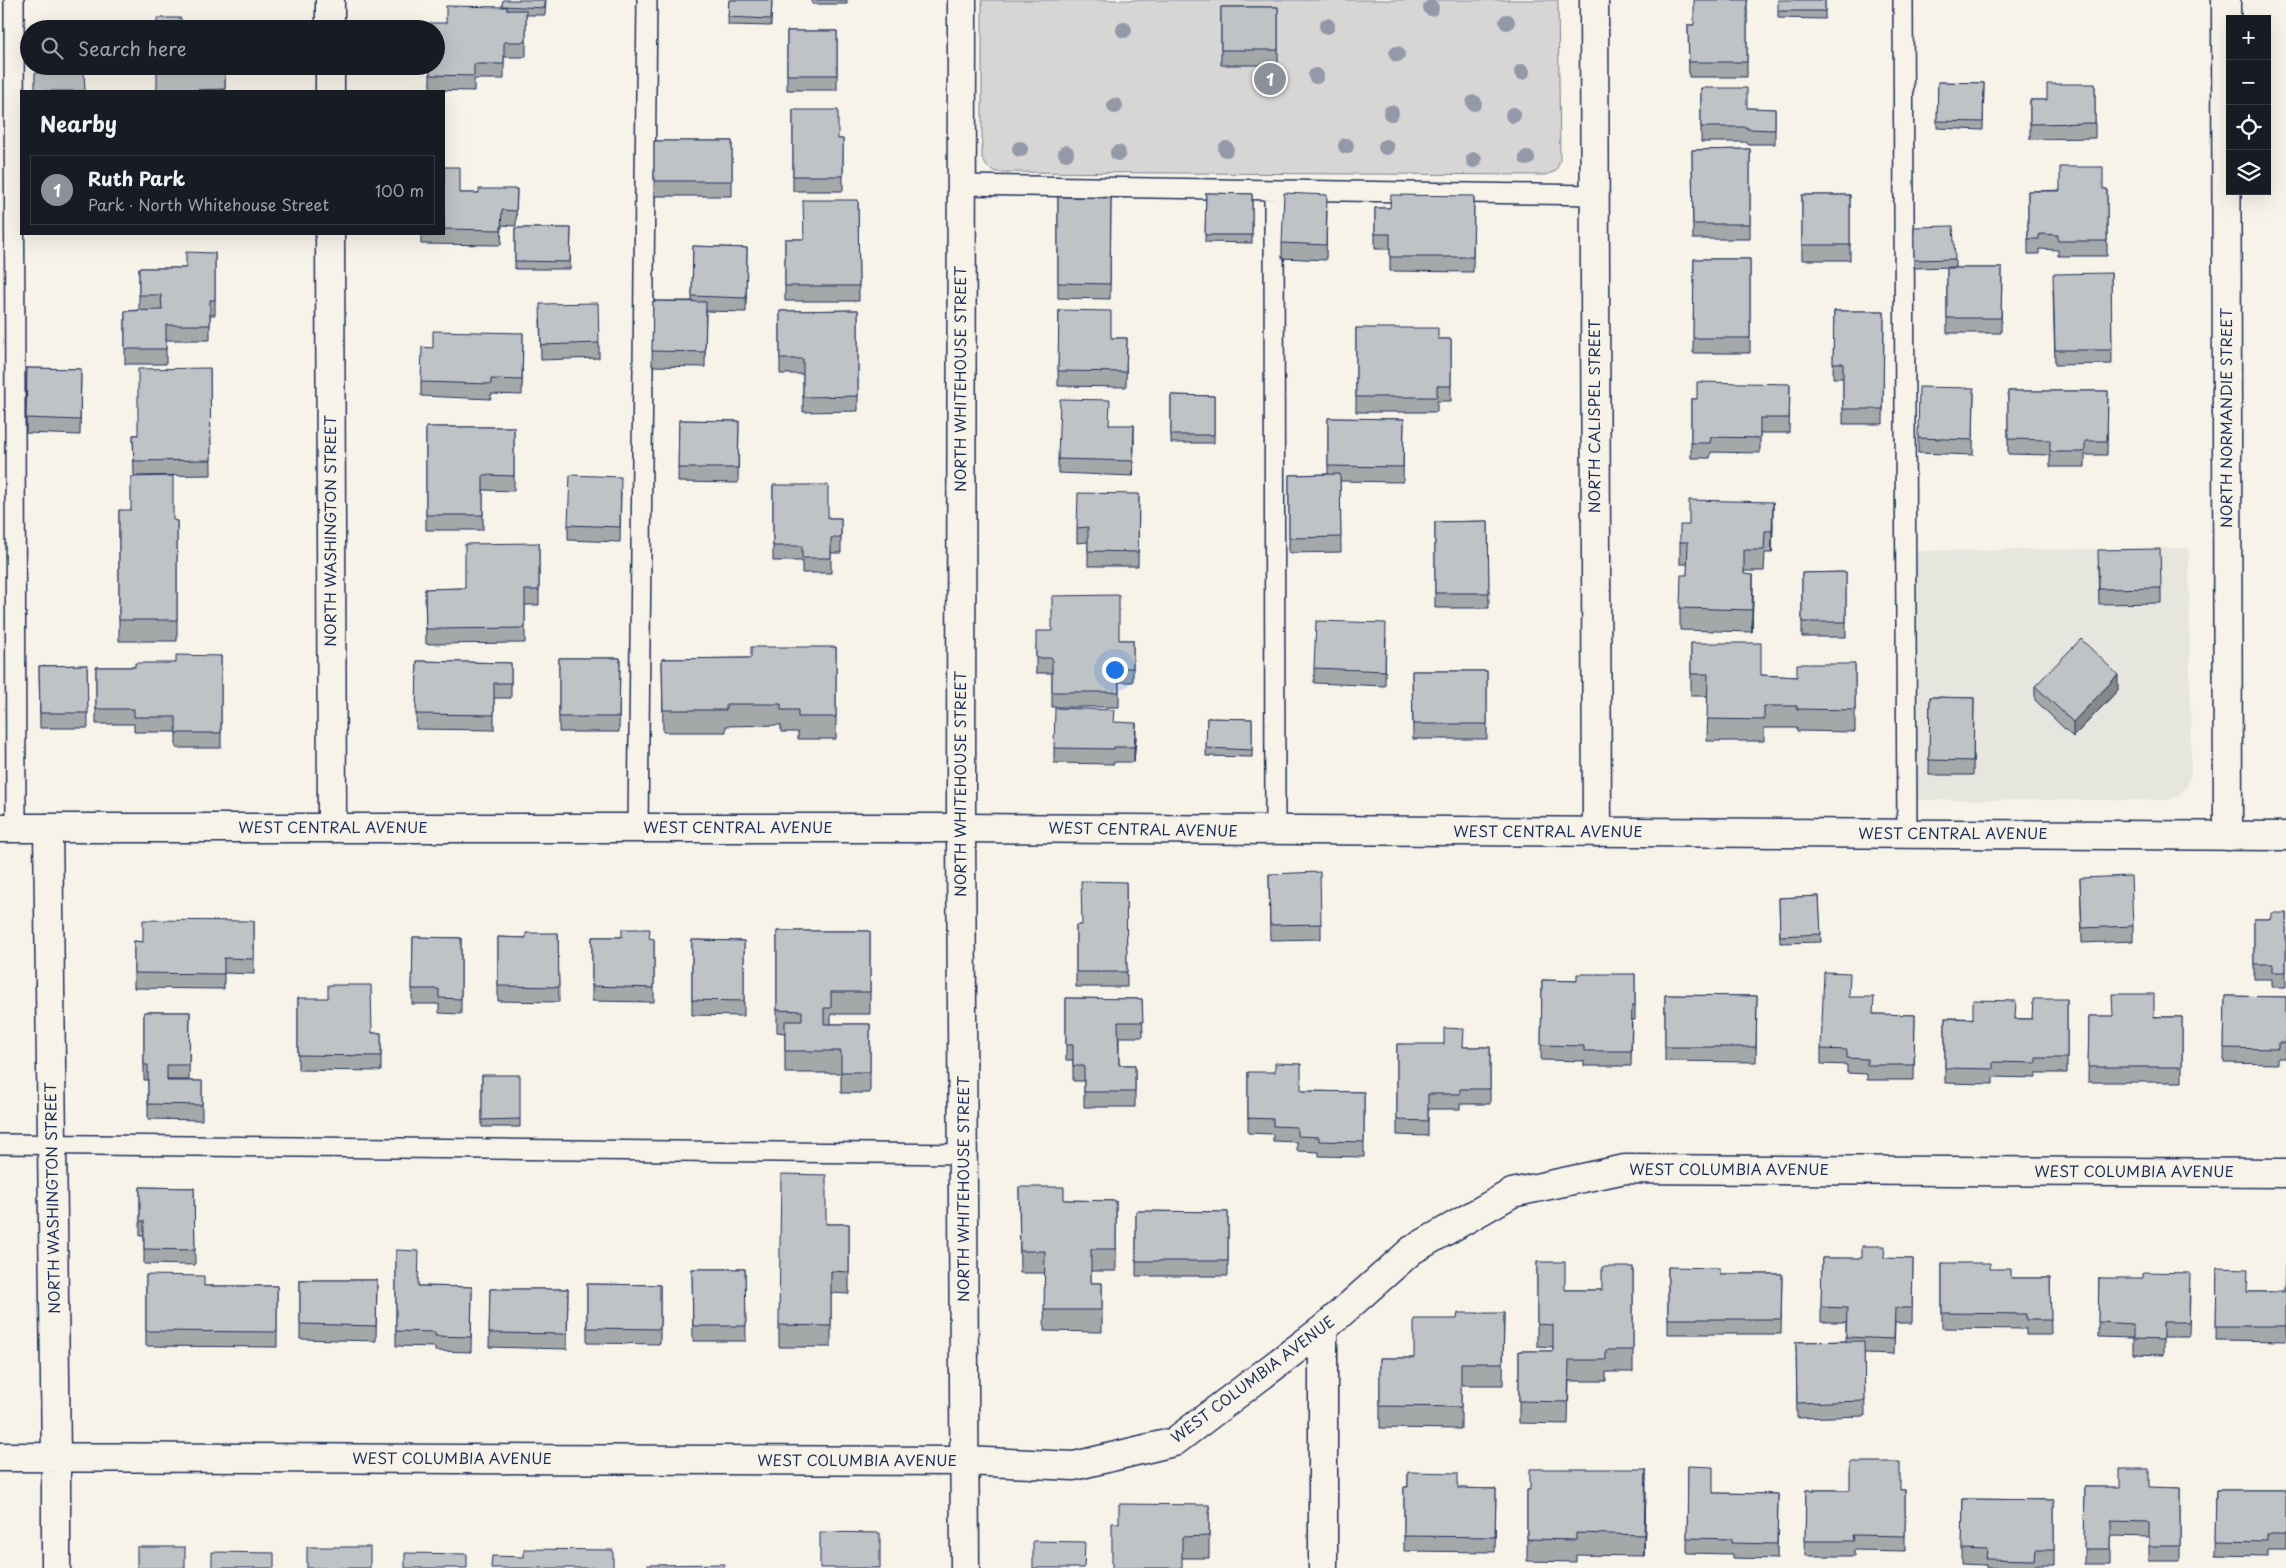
<!DOCTYPE html>
<html lang="en">
<head>
<meta charset="utf-8">
<style>
	body { margin:0; font-family:"Playpen Sans",sans-serif; background:#20242c; color:#f1f3f6 }
	.controls { position:absolute; right:15px; top:15px; display:grid; overflow:hidden; border-radius:0px; box-shadow:0 5px 20px #0002 }
	.controls button { width:45px; height:45px; display:grid; place-items:center; padding:0; border:0; border-bottom:1px solid #363941; background:#171b24; color:#f1f3f6; font:25px sans-serif }
	.you { position:absolute; left:1114px; top:669px; width:18px; height:18px; margin:-12px; border:4px solid #fff; border-radius:50%; background:#1a73e8; box-shadow:0 0 0 8px #1a73e833 }
	.badge { display:grid; place-items:center; width:32px; height:32px; border-radius:50%; background:#8c9099; color:#fff; font-size:16px; font-weight:700 }
	.pin { position:absolute; translate:-50% -50%; border:2px solid #fff; box-shadow:0 1px 5px #0006 }
	.list { margin:0; padding:0; list-style:none }
	h2 { display:flex; justify-content:space-between; align-items:center; height:65px; margin:0; padding:0 20px; font-size:21px }
	h2 small { font-size:16px; font-weight:400; color:#9ea1a6 }
	.list li { display:grid; grid-template-columns:32px 1fr auto; gap:15px; align-items:center; box-sizing:border-box; height:70px; margin:0 10px 10px; padding:0 10px; border:1px solid #363941; border-radius:0px }
	.list b { display:block; font-size:19px; white-space:nowrap }
	.list p { margin:0; font-size:16px; white-space:nowrap; color:#9ea1a6 }
	.list em { font-size:16px; font-style:normal; color:#9ea1a6 }
	.icon { flex:none; width:28px; height:28px; fill:none; stroke:currentColor; stroke-width:2; stroke-linecap:round; stroke-linejoin:round }
	.map { position:relative; flex:none; width:2286px; height:1568px; overflow:hidden }
	.search { position:absolute; background:#171b24; box-shadow:0 5px 20px #0002; left:20px; top:20px; width:425px; height:55px; display:flex; align-items:center; gap:12px; box-sizing:border-box; padding:0 18px; border-radius:28px; color:#9ea1a6; font-size:19px }
	.panel { position:absolute; background:#171b24; box-shadow:0 5px 20px #0002; left:20px; top:90px; width:425px; height:145px; border-radius:0px }
	.map>svg:first-child { display:block }
	.built { fill:#e6e5de }
	.green { fill:#d7d6d4; stroke:#798299 }
	.lines { fill:none; stroke-linecap:round; stroke-linejoin:round }
	.lane-casing { stroke:#1b2f5e; stroke-width:22 }
	.street-casing { stroke:#1b2f5e; stroke-width:31 }
	.secondary-casing { stroke:#1b2f5e; stroke-width:31 }
	.lane { stroke:#f7f3e8; stroke-width:19 }
	.street { stroke:#f7f3e8; stroke-width:28 }
	.secondary { stroke:#f7f3e8; stroke-width:28 }
	.tree { fill:#9399a9 }
	.wall { fill:#a5a8a9; stroke:#1b2f5e }
	.shaded-wall { fill:#86888a; stroke:#1b2f5e }
	.building { fill:#c0c3c5; stroke:#1b2f5e }
	.labels { text-anchor:middle; stroke-width:4; stroke-linejoin:round; paint-order:stroke }
	.street-label { font-size:15px; fill:#1b2f5e; stroke:#f7f3e8 }
</style>
</head>
<body>
<div class="map">
<svg width="2286" height="1568" viewBox="0 0 2286 1568">
	<rect width="100%" height="100%" fill="#f7f3e8"/>
	<filter id="ink" filterUnits="userSpaceOnUse"><feTurbulence type="fractalNoise" baseFrequency=".02" numOctaves="2"/><feDisplacementMap in="SourceGraphic" scale="10" xChannelSelector="R" yChannelSelector="G"/><feConvolveMatrix kernelMatrix="1 2 1 2 8 2 1 2 1" color-interpolation-filters="sRGB"/></filter>
	<g filter="url(#ink)">
		<path class="built" d="M2189,548l2,224 -4,14 -8,10 -12,4h-256l-1,-249z"/>
		<path class="green" d="M982,0h576l2,160 -4,11 -11,4 -549,-3 -9,-5 -5,-9z"/>
		<g class="lines">
			<defs>
				<path id="lane" d="M14,0l2,828
					M1903,0l4,834
					M962,185l633,10
					M1274,191l1,640
					M638,829l9,-829
					M0,1144l963,10"/>
				<path id="street" d="M330,0v29
					M962,0l-1,828 4,740
					M1594,0l3,832
					M2226,0l2,836
					M330,66v25
					M330,234l2,594
					M48,828l8,629v111
					M1323,1329v239
					M0,1457l965,4 109,5 100,-24 149,-113 89,-79 100,-57 113,-24 661,4"/>
				<path id="secondary" d="M0,828h961l1325,8"/>
			</defs>
			<use href="#lane" class="lane-casing"/>
			<use href="#street" class="street-casing"/>
			<use href="#secondary" class="secondary-casing"/>
			<use href="#lane" class="lane"/>
			<use href="#street" class="street"/>
			<use href="#secondary" class="secondary"/>
		</g>
		<g class="tree">
			<circle cx="1431" cy="8" r="8"/>
			<circle cx="1507" cy="22" r="8"/>
			<circle cx="1327" cy="26" r="8"/>
			<circle cx="1124" cy="30" r="8"/>
			<circle cx="1397" cy="54" r="8"/>
			<circle cx="1522" cy="72" r="8"/>
			<circle cx="1316" cy="76" r="8"/>
			<circle cx="1474" cy="103" r="8"/>
			<circle cx="1115" cy="106" r="8"/>
			<circle cx="1391" cy="113" r="8"/>
			<circle cx="1513" cy="115" r="8"/>
			<circle cx="1346" cy="146" r="8"/>
			<circle cx="1386" cy="147" r="8"/>
			<circle cx="1020" cy="149" r="8"/>
			<circle cx="1226" cy="149" r="8"/>
			<circle cx="1066" cy="153" r="8"/>
			<circle cx="1118" cy="153" r="8"/>
			<circle cx="1527" cy="158" r="8"/>
			<circle cx="1474" cy="160" r="8"/>
		</g>
		<path class="wall" d="M546,0l-1,15h-19v42h-22v22h-30v12l-44,-1v-24l16,-43 56,-16z
			M729,0h43l-1,26 -43,-1z
			M812,0h35v4h-35z
			M1747,0v77h-58l-1,-52h6z
			M1825,0v19l-47,-1v-7z
			M1221,7h57v58h-57z
			M787,31h50v59h-50z
			M225,66v25h-68z
			M1938,82l46,1 -1,47 -46,-2z
			M2095,84v54l-65,1v-39h17z
			M1701,88l46,20 28,1v35h-28v-2h-46z
			M793,110l45,29h5v52h-50z
			M654,141h78v55h-78z
			M1750,149v90h-57l-1,-89z
			M444,167l16,26h19l38,-4 -1,37 -14,-1 -1,20 -80,-1v-10h23z
			M2107,189v67h-49v-6l-19,-1v5h-11v-63z
			M1206,193l46,1v49l-47,-1z
			M1802,195h48v65h-48z
			M1474,196l-1,76 -83,-1v-22h-15v-41h15z
			M1058,197l53,1 -1,101 -52,-1z
			M858,200l1,101h-74v-62h18z
			M1327,210l-1,50 -44,-2v-15z
			M1914,227l41,32v8l-41,1z
			M515,228h56l-1,41h-55z
			M693,246l54,2 -1,64 -40,-1 -1,56 -53,-1 1,-65h39z
			M215,253v62h-5v25h-44v24h-41v-53l14,-1v-42h47z
			M1694,259h56v94h-57z
			M1947,268h55l-1,65h-54z
			M2111,273l1,91 -57,1 -2,-76z
			M858,310v101l-55,1v-38h-23v-63z
			M1059,310l52,28h16l-1,49 -68,-1z
			M1834,311h50l-1,113h-40v-46h-10z
			M540,319l59,24v15l-58,2z
			M1356,328l82,11h13v62h-14v11h-81z
			M523,333l-1,62 -31,-1v5l-70,-3v-14l12,-34z
			M27,368l54,1 -1,66 -54,-2z
			M210,368l1,107 -77,1 -1,-41h5z
			M1790,384l-1,49h-29v20l-49,-1 -1,6h-19v-59h6z
			M1974,388l-1,67 -55,-2v-15z
			M2008,391h100l-1,64h-22v12h-35v-12l-42,-1z
			M1171,395l43,1v47h-43z
			M1328,418l76,1 -1,63 -63,-1 1,71 -52,1v-78l39,-1z
			M679,420l60,1 -1,62 -60,-1z
			M426,427h88v64l-31,-1v40h-57z
			M1134,440l-1,36 -75,-3v-14z
			M773,485l55,33h13v35h-10v20h-29v-12h-29z
			M621,492l-1,50 -52,-2v-15z
			M1139,494l-1,72h-50v-24l-11,1v-15z
			M119,510l58,11v120h-58z
			M1488,521l1,87h-54v-86z
			M1773,524l-1,29h-7l-1,18h-20v3l9,22 -1,36 -72,-2v-22l7,-33 1,-11h-8v-22z
			M539,543v62h-14v38l-99,1 -1,-55 40,-1z
			M2098,565l63,23v15l-62,1z
			M1846,572v65h-44v-64z
			M1052,631l67,9h14v42h-14v25h-67v-34h-16v-27z
			M1386,638l-1,48 -71,-3v-15z
			M1691,643l70,32 36,2 58,-13v68l-58,-1v-3h-33v13h-57l1,-45h-17z
			M836,647v92h-38v-7h-17v-7l-55,1v6h-63l-1,-73 89,-1z
			M221,656v92h-45v-16h-42v-8h-38v-57h39l41,-4z
			M559,658h61l-1,74h-60z
			M417,661l94,2v35h-17v32l-78,-1z
			M87,665l1,63h-48l-1,-62z
			M1412,671h75v68h-74z
			M2035,686l83,4 -45,47 -38,-37z
			M1930,697l44,1 -1,77h-44z
			M1207,718l45,1v38l-46,-1z
			M1114,722l22,16 -2,24h-20v2l-60,-1v-15z
			M1269,874l52,50v15l-51,1z
			M2080,878l53,48v15l-51,2z
			M1126,882l1,105h-51v-62h6z
			M1819,896l2,46 -41,1 -1,-45z
			M2286,913v74h-14v-8h-18v-60h17z
			M254,921v53l-30,-1v16l-90,-1v-47l9,1z
			M777,931h93v83h-39v10h39v69h-29v-20h-56v-40l-8,-1z
			M558,933l1,69 -61,-1v-64l28,1z
			M413,937l48,1v76l-22,-1v-9h-27z
			M592,937h30l32,2v63l-62,-1z
			M692,940l52,1v75l-52,-1z
			M1635,974v46h-3l-1,46h-47v-5l-43,-1 1,-80 35,1z
			M1665,995l92,1 -1,66 -91,-1z
			M2225,996l61,1v61h-8v6l-54,-1z
			M1850,997l24,17 41,1 -1,65h-47v-6l-20,-1v-8l-26,-1v-15z
			M298,998l74,35h9v38l-83,-1z
			M1066,998l76,1 1,38h-24v28h16v42h-51v-26h-11v-21h-7z
			M2067,999v74h-31v5l-43,-1v7l-48,-1v-65l87,1z
			M144,1012h46l-1,68h-22v1h35v39l-54,-1v-39h-4z
			M2089,1016l93,1v65h-94z
			M1397,1044l67,3h26v57h-30v5h-32v27l-31,-1z
			M1248,1072l53,19 63,1v65l-45,-1v-4l-22,-1v-9l-24,-1v-7l-25,-1z
			M482,1075l38,44v8h-38z
			M140,1187l54,1 1,77 -51,-1v-28h-4z
			M1019,1187l45,13 52,1v70h-25v12h11v49l-58,-1 1,-58h-25z
			M1136,1211l92,1v64h-92z
			M826,1224h23v70l-18,-1v54h-52v-22z
			M396,1250l23,36 53,1 -1,65 -36,-1v-4l-39,-1z
			M1822,1258l91,1 -1,64h-17l-1,31 -30,-1 1,63 -68,2 -1,-76 50,-1v-19h-25z
			M1537,1262l28,28h37l31,-23v105h-27v9h-37l-1,43 -49,-1v-72h34v-4l-16,-1z
			M1942,1263l48,6 21,9h39l1,57h-25v-6l-84,-1z
			M2286,1265v76l-70,-1 1,-72 30,24h37z
			M1668,1267l52,7h62l-1,60h-113z
			M692,1269h53l1,72h-53z
			M146,1275l58,11h73v61l-131,-1z
			M2099,1278l91,10 -1,49h-26v18l-30,-1v-16l-35,-1z
			M300,1280h77l-1,61 -76,-2z
			M587,1284l73,1v59l-73,-1z
			M490,1289h78l-1,60 -78,-2z
			M1504,1313l-1,72h-42v44l-81,-1v-70h34l43,-39z
			M1688,1466l25,27 65,1 -1,65 -45,-1v-4l-45,-1z
			M1408,1472l50,16 38,1 -1,63 -91,-1v-64h4z
			M2085,1487l95,1v73h-31v-24l-38,-1v28h-27z
			M1527,1490l119,1 -2,65 -68,-1v7l-49,-1z
			M1806,1490h99v61l-51,-1v6h-49z
			M2216,1490h70v60h-19v6l-52,-1z
			M1963,1499l91,1v65h-19v3h-49v-3l-24,-1z
			M1209,1505v53h-27l-63,-35z"/>
		<path class="shaded-wall" d="M1134,425v15l-1,36v-15z
			M1773,502v22l-1,29v-22z
			M1753,575v21l-1,36v-22z
			M2118,675v15l-45,47v-15z
			M1136,723v15l-2,24v-15z
			M1646,1469v22l-2,65v-21z"/>
		<path class="building" d="M503,0h42v8l-43,-2z
			M729,0h43l-1,19 -43,-2z
			M1694,0h53v62h-58l-1,-37h6z
			M1778,0h47v11h-47z
			M446,6l61,1v3h19v32h-22v22h-30v12l-44,-1v-9h6v-37h-6v-6h16z
			M1221,7h57v43h-57z
			M157,18h24v11h-24z
			M787,31h50v44h-50z
			M157,66h68v23l-32,1v1h-36z
			M84,72l1,19h-50v-18z
			M1938,82l46,1 -1,39 -46,-1z
			M2047,84h48v39l-65,1v-24h17z
			M1701,88h46v20l28,1v21l-28,-1v-2h-46z
			M793,110h45v29h5v37h-50z
			M654,141h78v40h-78z
			M1750,149v75h-57l-1,-74z
			M444,167h16v26h19v-4h38l-1,22 -14,-1 -1,20 -57,-1z
			M2060,167h43v22h4v52h-49v-6l-19,-1v5h-11v-48h32z
			M1206,193l46,1v41h-47z
			M1284,193l43,2 -1,50 -44,-2z
			M1391,195l83,1 -1,61h-83v-23h-15v-26h15z
			M1802,195h48v50h-48z
			M1058,197l53,1 -1,86 -52,-1z
			M803,200h55l1,86h-74v-47h19z
			M1953,226l2,33 -41,1v-33z
			M515,228h56l-1,34 -55,-1z
			M693,246l54,2 -1,50 -54,-2z
			M186,252l29,1v47h-5v25h-44v24h-41v-38l37,-1 -1,-15h-22v-27h47z
			M1694,259h56v79h-57z
			M1947,268h55l-1,50h-54z
			M2111,273l1,77h-57l-2,-76z
			M653,301l53,1 -1,50 -53,-1z
			M598,303l1,40 -58,2 -1,-41z
			M858,310v86l-55,1v-38h-23v-48z
			M1059,310l52,1v27h16l-1,34 -68,-1z
			M1834,311h50l-1,98h-40v-46h-10z
			M1356,328h82v11h13v47h-14v11h-81z
			M433,331l90,2 -1,47 -31,-1v5l-70,-2 1,-35 11,1z
			M27,368l54,1 -1,51 -54,-2z
			M210,368l1,92 -77,1 -1,-26h5v-66z
			M1697,382l93,2 -1,34h-29v20l-49,-1 -1,6h-19v-44h6z
			M1919,387l55,1 -1,52 -55,-2z
			M2008,391h100l-1,50h-22v11h-35v-12l-42,-1z
			M1171,395l43,1v39h-43z
			M1060,399l50,1 -1,25h25l-1,36 -75,-2z
			M1328,418l76,1 -1,48 -75,-1z
			M679,420l60,1 -1,47h-60z
			M426,427h88v49l-31,-1v40h-57z
			M1340,474l1,63 -52,1v-63z
			M570,475l51,2 -1,50 -52,-2z
			M173,476v44l4,1v99h-58v-110h12v-33z
			M773,485h55v33h13v20h-10v20h-29v-12h-29z
			M1078,493l61,1 -1,58 -50,-1v-24l-11,1z
			M1689,500l84,2 -1,29h-7l-1,19h-20v24l9,1 -1,35 -72,-2 1,-33h6l1,-33h-8v-17h9z
			M1488,521l1,72h-54v-71z
			M539,543v47h-14v38l-99,1 -1,-40 40,-1v-44z
			M2160,549l1,39 -62,1 -1,-39z
			M1846,572v50h-44v-49z
			M1119,595v45h14v28h-15l1,24h-67v-34h-16v-27h16v-35z
			M1316,621l70,2 -1,48 -71,-3z
			M2081,639l37,36 -45,47 -38,-36z
			M1691,643h70v32l36,2v-13h58v46l-58,-1v-3h-33v14l-57,-1 1,-45h-17z
			M751,647h85v70h-38v-7h-17v-6h-55v6h-63l-1,-51 89,-1z
			M176,655l45,1v77h-45v-16h-42v-8h-38v-42h39v-4h41z
			M559,658h61l-1,59h-60z
			M417,661l94,2v20h-17v32l-78,-1z
			M87,665l1,48h-48l-1,-47z
			M1412,671h75v53h-74z
			M1930,697l44,1 -1,63 -44,-1z
			M1055,708l59,2 -1,12 23,1 -2,24h-20v2l-60,-1z
			M1207,718l45,1v31l-46,-2z
			M1320,872l1,52 -51,1 -1,-51z
			M2131,876l2,50 -51,2 -2,-50z
			M1081,881l45,1 1,90h-51v-47h6z
			M1819,896l2,38 -41,2 -1,-38z
			M2271,913h15v59h-14v-8h-18v-45h17z
			M143,920l111,1v38l-30,-1v16l-90,-1v-32l9,1z
			M622,929h28l-1,9 5,1v49l-62,-2v-49h30z
			M777,931h93v61h-39v16h-7v16h46v48h-29v-21h-56v-30h17v-10l-25,-1z
			M526,933h32l1,54 -61,-1v-49l28,1z
			M413,937l48,1v61l-22,-1v-9h-27z
			M692,940l52,1v60l-52,-1z
			M1824,972l26,1 -1,24h25l-1,17 42,1 -1,50h-47v-6l-20,-1v-8l-26,-1z
			M1577,974h58v32l-3,-1 -1,46h-47v-5l-43,-1 1,-65 35,1z
			M328,985h43l1,48h9v23l-83,-1v-57h30z
			M2112,994h42v23h28v50h-94l1,-51h24z
			M1665,995l92,1 -1,51h-91z
			M2225,996l61,1v46h-8v6l-54,-1z
			M1066,998l76,1 1,23h-25l1,43h16v27h-51v-26h-11v-21h-7z
			M2033,999h34v59h-31v5l-43,-1v7l-48,-1v-50l28,1v-19l43,1 -1,18h17z
			M144,1012h46l-1,53h-22v16h35v24l-54,-1v-39h-4z
			M1444,1028l20,1 -1,18h27v42h-30v5h-32v27l-31,-1v-76h47z
			M1275,1063l26,1v27l63,1v50l-45,-1v-4l-22,-1v-9l-24,-1v-7l-25,-1v-46h27z
			M482,1075h38v44l-38,1z
			M781,1174l45,1v49h23v48l-18,-1v55l-52,-1z
			M140,1187l54,1 1,62 -51,-1v-28h-4z
			M1019,1187h45v13l52,1v48h-25v34h11v27h-58l1,-59h-25z
			M1136,1211l92,1v49h-92z
			M1862,1246h23l-1,12 29,1 -1,49h-17l-1,31 -48,-2 1,-29 -26,-1 1,-49h40z
			M396,1250l23,1 -1,35 54,1 -1,50 -36,-1v-4l-39,-1z
			M1537,1262h28v28h37v-23h31v83h-27v10h-37l-1,42 -49,-1v-50h34v-26l-16,-1z
			M1942,1263h48v6h21v9h39l1,42h-25v-6l-84,-1z
			M2285,1265h1v61h-70l1,-58 31,1 -1,23h37z
			M1668,1267l52,1v6h62l-1,45h-113z
			M692,1269h53l1,57h-53z
			M2143,1272l47,1 -1,49h-26v18l-30,-1v-15l-35,-2 1,-44h44z
			M146,1275l58,1v10h73v46l-131,-1z
			M300,1280h77l-1,46 -76,-2z
			M587,1284l73,1v44l-73,-1z
			M490,1289h78l-1,45 -78,-1z
			M1458,1313h46l-1,50h-42v44l-81,-1v-48h34v-39h43z
			M1864,1341l1,60 -68,2 -1,-61z
			M1850,1462h50v28h5v46l-52,-1 1,6h-49l1,-51h44z
			M1688,1466l25,1v26l65,1 -1,50 -45,-1v-4l-45,-1z
			M1530,1469h116l-2,66 -68,-2v7l-49,-1v-49h3z
			M2120,1469h29v18l31,1v58h-31v-24l-38,-1v28h-27l1,-62h35z
			M1408,1472l50,1v15l38,1 -1,48 -91,-1v-49h4z
			M2216,1490h70v45h-19v6l-52,-1z
			M1963,1499l91,1v50h-19l-1,10 -48,-1 1,-9 -25,-1z
			M1119,1504l90,1v31l-27,1v31h-70v-45h7z
			M820,1532l60,1v35h-60z
			M1033,1541l52,1 -1,26h-51z
			M137,1547h48v21h-48z
			M307,1547h63v21h-63z
			M524,1549l89,1v18h-122l1,-12 32,1z
			M212,1552l62,1v15h-62z
			M405,1553l62,1v14h-62z
			M724,1564v4h-76v-3z"/>
	</g>
	<g class="labels">
		<g class="street-label">
			<text transform="translate(961 379) rotate(-90)" y="5">NORTH WHITEHOUSE STREET</text>
			<text transform="translate(1595 416) rotate(-90)" y="5">NORTH CALISPEL STREET</text>
			<text transform="translate(2227 418) rotate(-90)" y="5">NORTH NORMANDIE STREET</text>
			<text transform="translate(331 531) rotate(-90)" y="5">NORTH WASHINGTON STREET</text>
			<text transform="translate(961 784) rotate(-90)" y="5">NORTH WHITEHOUSE STREET</text>
			<text x="333" y="833">WEST CENTRAL AVENUE</text>
			<text x="738" y="833">WEST CENTRAL AVENUE</text>
			<text transform="translate(1143 830) rotate(1)" y="5">WEST CENTRAL AVENUE</text>
			<text x="1548" y="837">WEST CENTRAL AVENUE</text>
			<text x="1953" y="839">WEST CENTRAL AVENUE</text>
			<text x="1729" y="1175">WEST COLUMBIA AVENUE</text>
			<text x="2134" y="1177">WEST COLUMBIA AVENUE</text>
			<text transform="translate(964 1189) rotate(-90)" y="5">NORTH WHITEHOUSE STREET</text>
			<text transform="translate(53 1198) rotate(-91)" y="5">NORTH WASHINGTON STREET</text>
			<text transform="translate(1253 1380) rotate(-37)" y="5">WEST COLUMBIA AVENUE</text>
			<text x="452" y="1464">WEST COLUMBIA AVENUE</text>
			<text x="857" y="1466">WEST COLUMBIA AVENUE</text>
		</g>
	</g>
</svg>
<div class="controls">
<button>+</button>
<button>−</button>
<button><svg class="icon" aria-label="locate" viewBox="0 0 24 24"><circle cx="12" cy="12" r="6"/><path d="M12 2v4M12 18v4M2 12h4M18 12h4"/></svg></button>
<button><svg class="icon" aria-label="layers" viewBox="0 0 24 24"><path d="M12 4l9 5-9 5-9-5zM3 14l9 5 9-5"/></svg></button>
</div>
<div class="you"></div>
<div class="pin badge" style="left:1270px;top:79px">1</div>
<div class="search"><svg class="icon" aria-label="search" viewBox="0 0 24 24"><circle cx="10" cy="10" r="6"/><path d="M15 15l6 6"/></svg>Search here</div>
<section class="panel">
<h2>Nearby<small></small></h2>
<ul class="list">
<li><span class="badge">1</span><div><b>Ruth Park</b><p>Park · North Whitehouse Street</p></div><em>100 m</em></li>
</ul>
</section>
</div>
</body>
</html>
